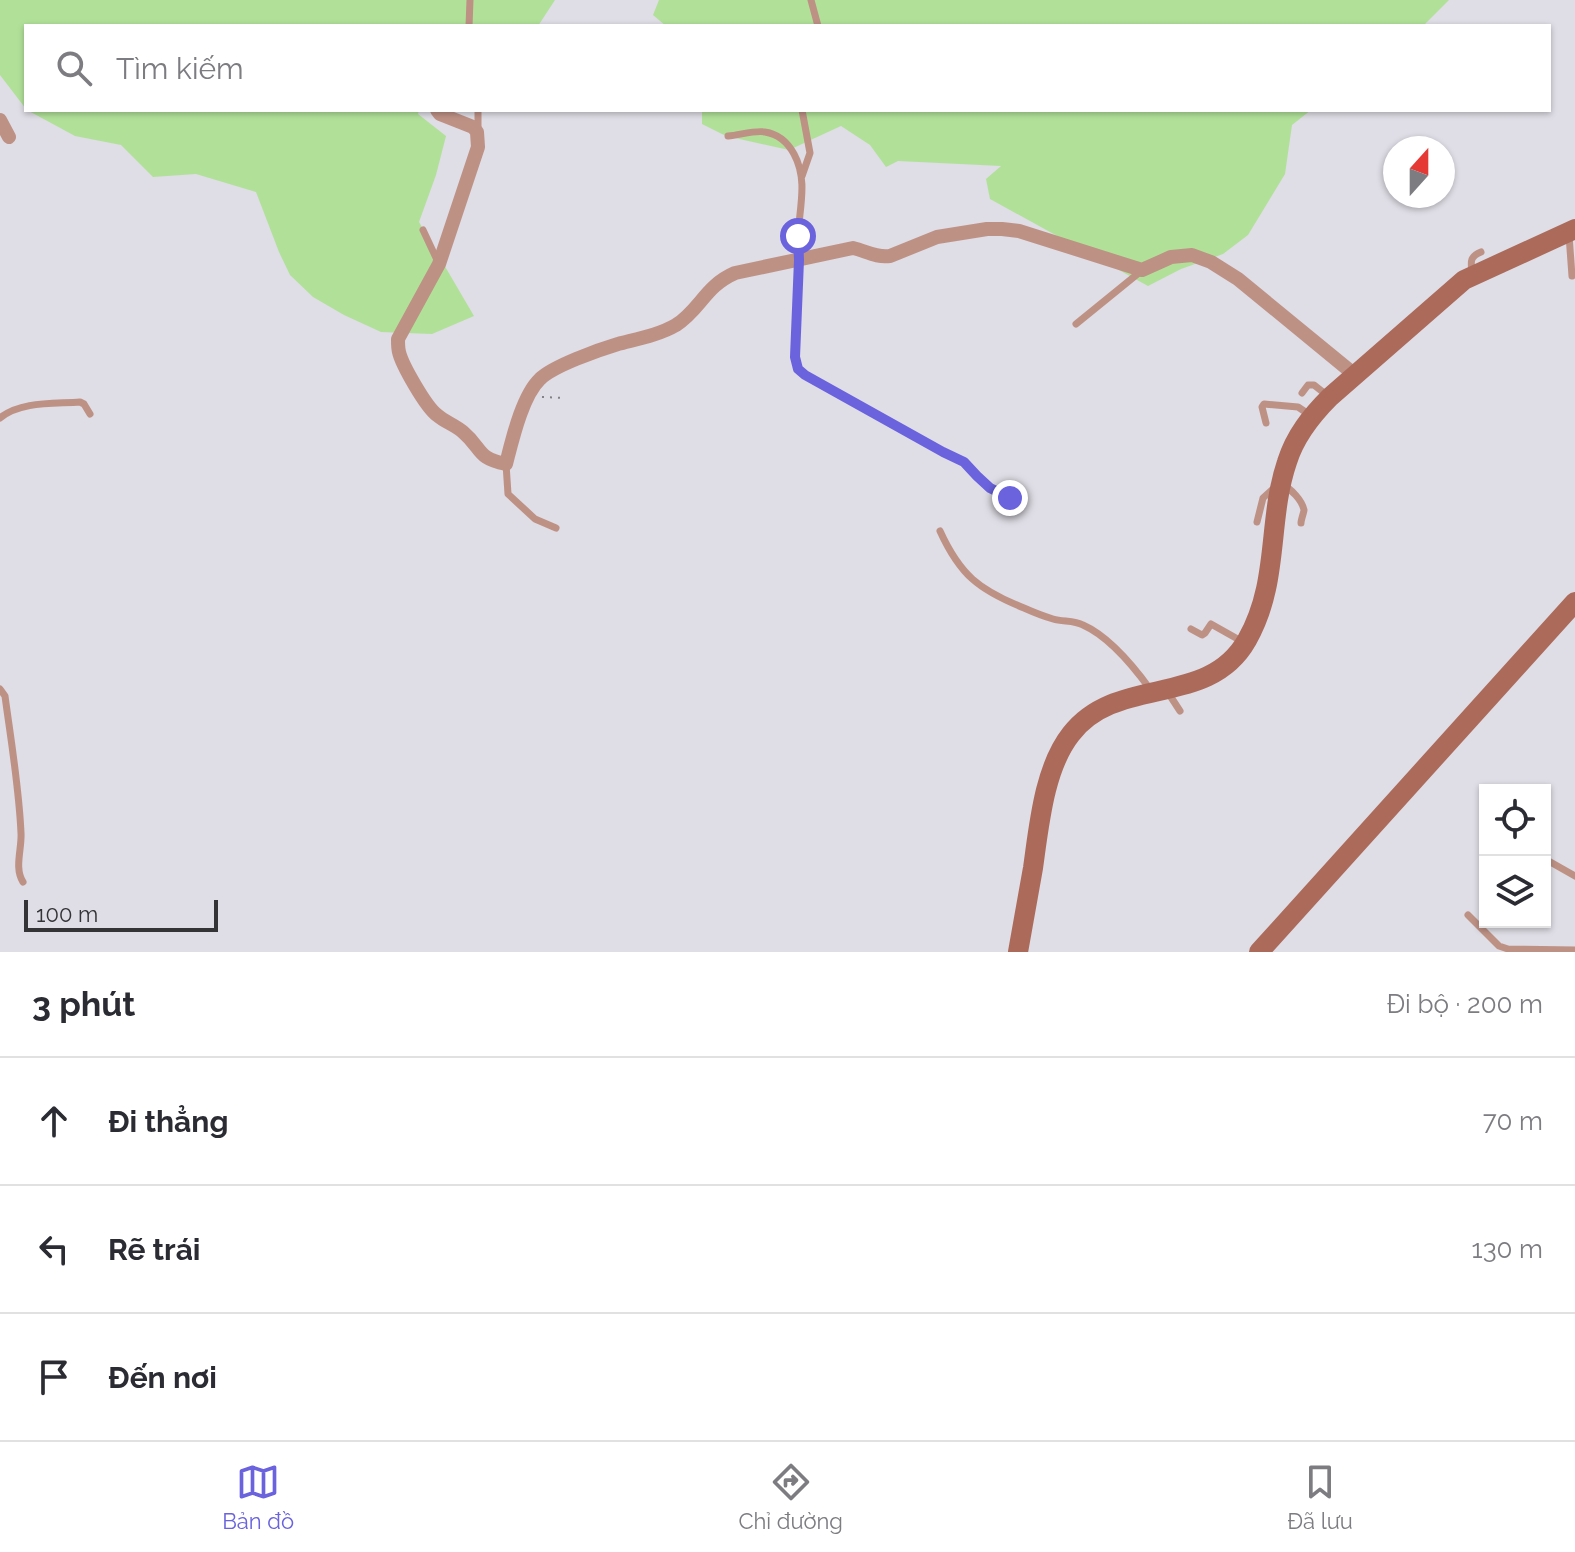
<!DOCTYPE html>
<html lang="vi">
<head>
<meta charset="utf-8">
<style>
	body { margin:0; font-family:Raleway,sans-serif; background:#f2f2f3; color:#2b2b33 }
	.controls { position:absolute; right:24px; bottom:24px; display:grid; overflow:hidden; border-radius:0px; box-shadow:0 2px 6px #0004 }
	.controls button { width:72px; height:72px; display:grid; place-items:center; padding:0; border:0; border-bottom:2px solid #e1e1e2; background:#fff; color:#2b2b33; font:40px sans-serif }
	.compass { position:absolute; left:1383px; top:136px; width:72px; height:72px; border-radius:50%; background:#fff; box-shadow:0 2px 6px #0004; rotate:21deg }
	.scale { position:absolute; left:24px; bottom:20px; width:194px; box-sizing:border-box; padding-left:8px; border:4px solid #343437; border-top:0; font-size:22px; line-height:28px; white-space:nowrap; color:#343437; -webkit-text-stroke:6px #dfdde5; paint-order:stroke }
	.stop { position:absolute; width:24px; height:24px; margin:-18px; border:6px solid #6a63dd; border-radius:50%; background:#fff }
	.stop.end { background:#6a63dd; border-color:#fff; box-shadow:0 2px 8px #0008 }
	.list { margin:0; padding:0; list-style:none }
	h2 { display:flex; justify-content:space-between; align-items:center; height:104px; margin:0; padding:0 32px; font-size:34px }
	h2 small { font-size:26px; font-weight:400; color:#7c7c81 }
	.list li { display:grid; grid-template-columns:52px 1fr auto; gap:24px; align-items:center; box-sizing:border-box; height:128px; padding:0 32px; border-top:2px solid #e1e1e2 }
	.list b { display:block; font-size:30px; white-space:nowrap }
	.list em { font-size:26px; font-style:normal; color:#7c7c81 }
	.icon { flex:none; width:44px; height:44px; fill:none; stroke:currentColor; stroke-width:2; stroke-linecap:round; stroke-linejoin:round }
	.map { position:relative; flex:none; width:1575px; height:952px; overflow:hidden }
	.search { position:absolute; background:#fff; box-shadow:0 2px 6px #0004; left:24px; right:24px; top:24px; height:88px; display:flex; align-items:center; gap:20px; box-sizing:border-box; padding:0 28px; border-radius:0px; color:#7c7c81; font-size:30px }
	.sheet { height:488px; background:#fff }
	nav { display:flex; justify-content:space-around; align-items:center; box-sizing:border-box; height:112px; border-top:2px solid #e1e1e2; background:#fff; font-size:22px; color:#7c7c81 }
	nav a { display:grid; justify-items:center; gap:4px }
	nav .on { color:#6a63dd }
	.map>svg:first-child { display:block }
	.green { fill:#b1e199 }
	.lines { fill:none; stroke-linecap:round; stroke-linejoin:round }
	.path { stroke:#828187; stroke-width:2; stroke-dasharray:2 6; stroke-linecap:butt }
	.lane { stroke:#be9185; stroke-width:7 }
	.street { stroke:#be9185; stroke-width:14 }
	.secondary { stroke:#ab6a5a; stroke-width:20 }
	.route { stroke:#6a63dd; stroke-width:10 }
</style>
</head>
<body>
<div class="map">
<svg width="1575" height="952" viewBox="0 0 1575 952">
	<rect width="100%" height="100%" fill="#dfdde5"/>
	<path class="green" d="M0,0h555l-17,26h-512v83l-26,-34z
		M659,0h790l-26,26h-757l-13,-11z
		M27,110h392l-1,4 28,22 -10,39 -17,47 55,94 -42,18 -51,-2 -37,-17 -31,-18 -23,-22 -11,-23 -23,-60 -60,-18 -43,3 -32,-32 -46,-9z
		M702,110h609l-19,15 -7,49 -37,61 -25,19 -42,15 -33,17 -158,-87 -4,-20 15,-13 -103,-5 -12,6 -16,-22 -29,-19 -52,24 -63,-14 -24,-12z"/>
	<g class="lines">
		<path class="path" d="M799,272l-4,85 3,12 7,6 138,77 21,10 26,26 20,10
			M542,397l22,1"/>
		<path class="lane" d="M811,0l7,26
			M469,26l1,-26
			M802,110l8,43 -8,23
			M478,130v-20
			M728,136c12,-1 27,-6 37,-4 13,2 23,11 29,22 18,33 -1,69 5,104
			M423,230l15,32
			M1569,235l3,41
			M1472,273c-1,-11 -3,-16 9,-21
			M1076,324l64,-52
			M1302,393l6,-8h6l14,11
			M0,418c21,-17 54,-14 80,-16l4,2 6,10
			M1266,423l-4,-16 2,-3 34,3 12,8
			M506,464l2,30 27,25 21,9
			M1283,485c8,4 19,15 21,25 0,2 -3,10 -3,13
			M1257,522l6,-24 11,-10
			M940,531c20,44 39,59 84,77 9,4 19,8 29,11 10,3 21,1 30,6 25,11 51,42 67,64
			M1191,629l11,6 3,-2 6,-9 32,18
			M0,689l5,7c6,45 14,91 16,137 1,16 -7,35 2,49
			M1167,691l13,20
			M1545,859l30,17
			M1468,915l31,31 9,3 67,1"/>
		<path class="street" d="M437,110l3,4 33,13 4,5 1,15 -39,117 -41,75c0,4 0,9 1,13 3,13 27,55 38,63 8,7 18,10 26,17 20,17 13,26 43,32 6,-23 16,-68 34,-85 13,-13 58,-29 78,-35 19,-5 41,-9 58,-19 24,-15 29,-39 59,-52l118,-25c13,3 23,10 37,8l47,-19 50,-8h15l17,2 123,39 29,-13 21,-2 19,7 27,17 117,96
			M0,120l9,17"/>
		<path class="secondary" d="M1018,952c5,-28 10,-56 15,-84 6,-42 11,-100 38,-134 46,-60 137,-25 176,-94 33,-58 20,-119 40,-178 8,-26 24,-46 43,-65l134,-117 111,-51
			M1259,952l316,-350"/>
	</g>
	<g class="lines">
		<path class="route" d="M798,236l1,24 -4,97 3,12 7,6 138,77 21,10 13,14 13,12 20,10"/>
	</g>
</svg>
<div class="controls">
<button><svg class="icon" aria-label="locate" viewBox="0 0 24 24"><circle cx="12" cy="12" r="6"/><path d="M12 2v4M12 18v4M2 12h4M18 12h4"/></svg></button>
<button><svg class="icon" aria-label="layers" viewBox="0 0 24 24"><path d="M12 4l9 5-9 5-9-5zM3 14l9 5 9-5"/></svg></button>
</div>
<svg class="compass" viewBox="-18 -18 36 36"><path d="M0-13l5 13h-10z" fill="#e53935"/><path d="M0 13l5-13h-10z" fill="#7c7c81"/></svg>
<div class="scale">100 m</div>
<div class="stop" style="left:798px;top:236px"></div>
<div class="stop end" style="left:1010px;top:498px"></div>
<div class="search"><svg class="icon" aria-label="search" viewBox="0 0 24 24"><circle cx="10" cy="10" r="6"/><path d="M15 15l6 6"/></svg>Tìm kiếm</div>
</div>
<section class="sheet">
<h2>3 phút<small>Đi bộ · 200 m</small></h2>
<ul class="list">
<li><svg class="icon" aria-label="ahead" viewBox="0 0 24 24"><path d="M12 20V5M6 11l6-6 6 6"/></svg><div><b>Đi thẳng</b></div><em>70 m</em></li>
<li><svg class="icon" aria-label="left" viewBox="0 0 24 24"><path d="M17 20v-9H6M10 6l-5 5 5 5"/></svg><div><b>Rẽ trái</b></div><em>130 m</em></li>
<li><svg class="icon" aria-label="arrive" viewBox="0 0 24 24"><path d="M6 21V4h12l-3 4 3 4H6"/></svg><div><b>Đến nơi</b></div></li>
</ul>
</section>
<nav>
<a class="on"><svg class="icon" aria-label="map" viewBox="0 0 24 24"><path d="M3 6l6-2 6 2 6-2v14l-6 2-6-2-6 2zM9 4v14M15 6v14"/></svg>Bản đồ</a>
<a><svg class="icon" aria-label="directions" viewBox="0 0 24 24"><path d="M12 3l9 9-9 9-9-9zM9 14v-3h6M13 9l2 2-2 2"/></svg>Chỉ đường</a>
<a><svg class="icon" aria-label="saved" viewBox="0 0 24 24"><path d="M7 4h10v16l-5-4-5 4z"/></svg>Đã lưu</a>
</nav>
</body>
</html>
